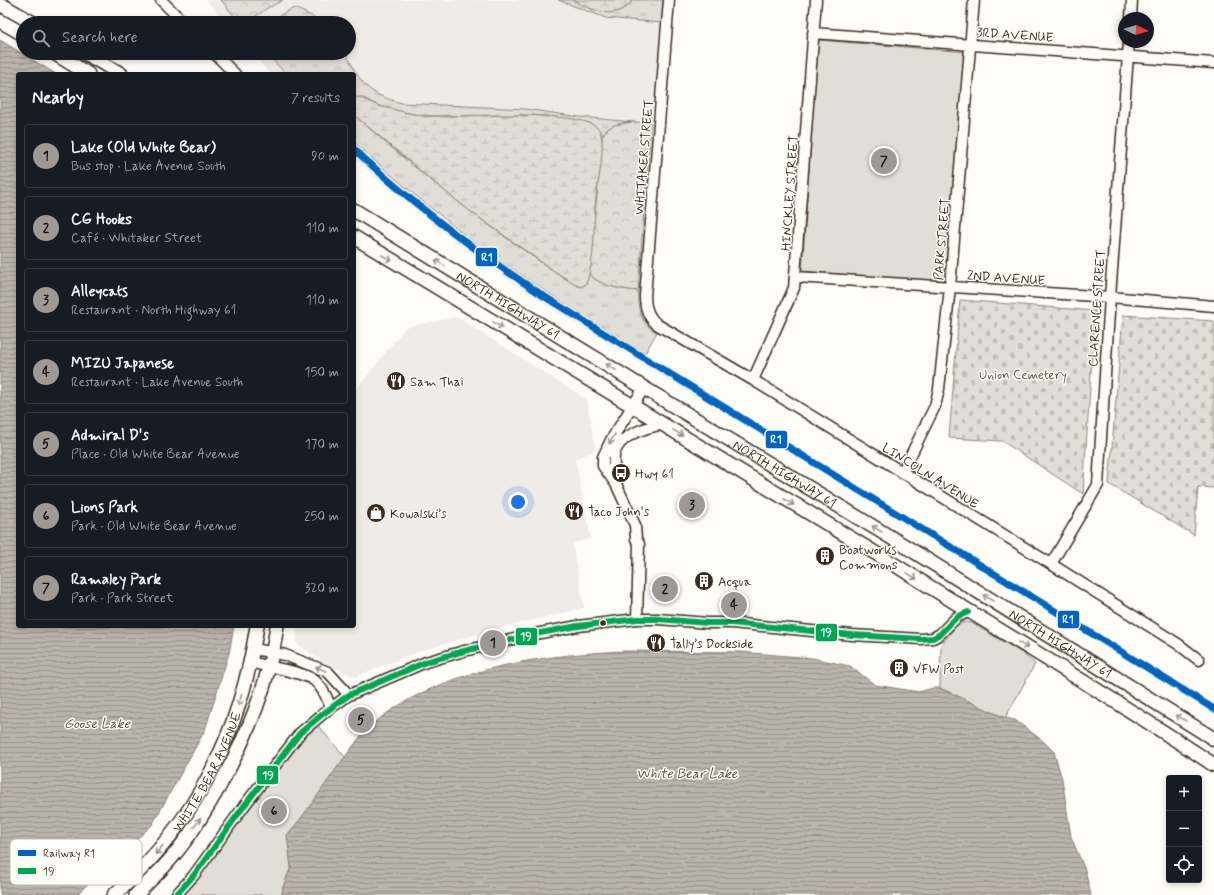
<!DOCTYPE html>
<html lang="en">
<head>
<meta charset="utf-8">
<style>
	body { margin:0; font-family:Mynerve,sans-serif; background:#20242c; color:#f1f3f6 }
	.controls { position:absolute; right:12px; bottom:12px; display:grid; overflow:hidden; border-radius:4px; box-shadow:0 2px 6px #0003 }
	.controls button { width:36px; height:36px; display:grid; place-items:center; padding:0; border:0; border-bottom:1px solid #363941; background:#171b24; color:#f1f3f6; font:20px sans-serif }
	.compass { position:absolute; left:1118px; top:12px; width:36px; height:36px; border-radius:50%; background:#171b24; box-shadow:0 2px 6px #0003; rotate:94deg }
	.you { position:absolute; left:518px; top:502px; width:14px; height:14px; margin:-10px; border:3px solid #fff; border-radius:50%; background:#1a73e8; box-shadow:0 0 0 6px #1a73e833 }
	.badge { display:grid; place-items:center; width:26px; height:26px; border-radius:50%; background:#9f9995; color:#111; font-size:13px; font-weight:700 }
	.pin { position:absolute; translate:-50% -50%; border:2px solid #fff; box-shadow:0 1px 4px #0006 }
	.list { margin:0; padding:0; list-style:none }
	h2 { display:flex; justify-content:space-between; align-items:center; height:52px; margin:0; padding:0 16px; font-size:17px }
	h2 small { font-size:13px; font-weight:400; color:#9ea1a6 }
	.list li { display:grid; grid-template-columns:26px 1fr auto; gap:12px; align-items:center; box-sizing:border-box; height:64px; margin:0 8px 8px; padding:0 8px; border:1px solid #363941; border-radius:4px }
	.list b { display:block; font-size:15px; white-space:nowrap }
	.list p { margin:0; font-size:13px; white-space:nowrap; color:#9ea1a6 }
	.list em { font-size:13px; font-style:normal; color:#9ea1a6 }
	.icon { flex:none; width:22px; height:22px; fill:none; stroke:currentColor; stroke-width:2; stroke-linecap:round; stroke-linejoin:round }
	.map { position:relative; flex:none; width:1214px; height:895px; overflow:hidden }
	.search { position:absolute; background:#171b24; box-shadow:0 2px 6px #0003; left:16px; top:16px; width:340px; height:44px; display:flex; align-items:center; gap:10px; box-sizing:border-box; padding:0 14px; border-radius:22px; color:#9ea1a6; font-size:15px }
	.panel { position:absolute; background:#171b24; box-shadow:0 2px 6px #0003; left:16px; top:72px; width:340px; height:556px; border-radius:4px }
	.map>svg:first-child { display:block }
	.built { fill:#efece7 }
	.grass { fill:url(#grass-tufts); stroke:#8e847a }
	.forest { fill:url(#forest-crowns); stroke:#8e847a }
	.wetland { fill:url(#wetland-marsh); stroke:#8e847a }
	.cemetery { fill:url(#cemetery-stones); stroke:#8e847a }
	.green { fill:#e1ded7; stroke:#8e847a }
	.water { fill:url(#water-rules); stroke:#887d74 }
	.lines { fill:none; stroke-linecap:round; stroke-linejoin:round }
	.minor-casing { stroke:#3b2a1e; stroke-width:13 }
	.major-casing { stroke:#3b2a1e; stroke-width:16 }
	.minor { stroke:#fdfcf7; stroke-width:10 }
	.major { stroke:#fdfcf7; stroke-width:13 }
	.bus-1-casing { stroke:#fdfcf7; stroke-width:9 }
	.bus-1 { stroke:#00a651; stroke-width:6 }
	.rail-1-casing { stroke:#fdfcf7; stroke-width:10 }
	.rail-1 { stroke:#0065bd; stroke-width:7 }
	.oneway { stroke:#9c938a }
	.bus-dot { fill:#3b2a1e; stroke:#fdfcf7; stroke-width:1.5 }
	.labels { text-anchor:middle; stroke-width:3; stroke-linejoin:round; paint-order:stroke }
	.street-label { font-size:13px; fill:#3b2a1e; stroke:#fdfcf7 }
	.park-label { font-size:13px; fill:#64574c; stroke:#fdfcf7 }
	.poi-label { font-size:13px; fill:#3b2a1e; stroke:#fdfcf7; text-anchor:start }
	.water-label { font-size:14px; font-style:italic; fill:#615349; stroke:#fdfcf7 }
	.key { fill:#fdfcf7; stroke:#c3bdb6; stroke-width:1 }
	.key-label { font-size:11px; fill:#3b2a1e }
	.line-badge { stroke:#fdfcf7; stroke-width:1.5 }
	.badge-label { font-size:11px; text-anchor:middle; font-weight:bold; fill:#fff }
</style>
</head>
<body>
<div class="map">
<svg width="1214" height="895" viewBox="0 0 1214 895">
	<defs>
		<pattern id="grass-tufts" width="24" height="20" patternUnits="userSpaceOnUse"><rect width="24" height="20" fill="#e1ded7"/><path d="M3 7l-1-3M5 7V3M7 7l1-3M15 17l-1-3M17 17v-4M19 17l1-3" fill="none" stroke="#c2bfb8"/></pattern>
		<pattern id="forest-crowns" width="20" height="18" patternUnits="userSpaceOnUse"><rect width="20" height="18" fill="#e1ded7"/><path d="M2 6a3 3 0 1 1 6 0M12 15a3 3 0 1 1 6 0" fill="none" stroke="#c2bfb8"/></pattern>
		<pattern id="wetland-marsh" width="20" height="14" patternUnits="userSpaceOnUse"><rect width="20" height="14" fill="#e1ded7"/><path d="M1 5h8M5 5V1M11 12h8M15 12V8" fill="none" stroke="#c2bfb8"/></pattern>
		<pattern id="cemetery-stones" width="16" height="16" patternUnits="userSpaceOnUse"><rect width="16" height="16" fill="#e1ded7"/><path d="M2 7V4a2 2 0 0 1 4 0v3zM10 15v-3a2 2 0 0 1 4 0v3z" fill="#c2bfb8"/></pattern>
		<pattern id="water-rules" width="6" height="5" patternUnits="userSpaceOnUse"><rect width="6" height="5" fill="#bbb4ad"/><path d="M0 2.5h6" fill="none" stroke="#99938c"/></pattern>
	</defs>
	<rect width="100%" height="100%" fill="#fdfcf7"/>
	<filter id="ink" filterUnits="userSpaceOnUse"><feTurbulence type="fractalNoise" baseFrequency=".025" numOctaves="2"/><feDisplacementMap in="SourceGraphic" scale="8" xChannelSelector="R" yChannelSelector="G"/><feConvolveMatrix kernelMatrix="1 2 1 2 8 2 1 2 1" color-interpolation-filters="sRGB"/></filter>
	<g filter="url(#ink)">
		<path class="built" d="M206,0h459l-5,58 -7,45 -5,66 -290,-24 231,173 115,70 -8,9 -153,-94 -59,-40 -43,-32 -67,-55 -20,-18v-84h-84l-18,-21h97v-30h-123z
			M457,317l130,83 8,47 -2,4 -18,8 16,80 -19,4 12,65 -96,23 -71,21 -62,25 -34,-16 -25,-18 1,-17h57v-234l52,-65z"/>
		<path class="grass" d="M558,0h14l24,11 31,-4 6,-7h32l-2,23 -57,-5z
			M294,8l14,6 14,9h-57z
			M266,53h80c14,30 22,42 56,50l123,6 55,8 53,5c-13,1 -24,2 -31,15l-1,-5 -11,-9 -27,-5 -30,-3 -108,1 -17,-3 -29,-7 -18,-9 -7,1v-24h-68z
			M354,115c69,61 141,118 218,168l6,3 8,-2 3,-10c13,13 32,15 49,17 -1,17 2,33 19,41l-12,21c-52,-32 -104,-63 -153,-98 -48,-35 -94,-73 -138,-113z"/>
		<path class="forest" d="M221,0h62l-17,9 -20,14h-6z
			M633,122l18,1 -13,168c-17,-2 -36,-4 -49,-17l2,-13 3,-39 7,-65 1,-20 4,-7 8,-5z"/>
		<path class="wetland" d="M572,0h61c-19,23 -39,10 -61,0z
			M358,97l21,9 29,7 17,3c28,2 164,-9 175,15 6,13 -2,51 -4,66 -3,27 0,62 -10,87l-4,3 -4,-1 -24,-15 -80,-57 -27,-21 -93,-78v-17z"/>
		<path class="cemetery" d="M960,300l135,11 -12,183 -81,-53 -53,-3z
			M1123,315l91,6v167l-16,-1 -4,48 -85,-51z"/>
		<path class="green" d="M818,40l149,12 -19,231 -146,-12z
			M965,622l7,1 50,30 13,11 -30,54 -65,-30 1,-43 15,-19z
			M314,721l31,36 -41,58 -16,20 3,32 -8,20 -1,8h-106z"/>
		<path class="water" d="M0,40l56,34h-38v552h216l-5,27 -24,77 -53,95 -76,70h-76z
			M625,651l115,1 72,6 38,8 25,19 44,7 14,-4h7l65,30 10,2 28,21 11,11 8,27 9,58 14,33 6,25h-809l1,-8 8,-20 -4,-32c24,-27 42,-58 64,-86 5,-6 10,-15 17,-21 68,-59 171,-73 257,-77z"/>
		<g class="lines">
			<defs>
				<path id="minor" d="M161,0l23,23
					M669,0l-24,296c0,12 3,22 13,29l95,55 298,184 127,80 21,16
					M1131,18l1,-18
					M813,33l401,30
					M214,53l21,21
					M796,277l314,20 104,9
					M753,380l41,-92 22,-288
					M902,473l33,-67 4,-17 11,-102 24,-287
					M616,484c-1,-9 -3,-19 -2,-28 3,-21 33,-29 50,-32
					M1051,564l47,-79 12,-188 19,-255
					M637,619l2,-75 -3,-5 -1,-14 -19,-41 -13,-18v-9l8,-17 33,-52
					M254,649l31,6 43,17 21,23
					M250,662c15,4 55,10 65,19 8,7 12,17 16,27
					M176,895l18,-20 50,-69 56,-73 24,-20 25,-18 77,-33 38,-11 71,-17 43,-8 59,-7h21l50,4h24l120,12 69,4 12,-1 7,-4 17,-17 11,-5"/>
				<g id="major">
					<path d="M0,4l33,19"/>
					<path d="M0,21l23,13"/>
					<path d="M54,53l34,21"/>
					<path d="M85,53l36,21"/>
					<path id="s1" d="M354,210l290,178 261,158 309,193"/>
					<path d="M354,237l546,331c104,66 211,128 314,197"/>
					<path id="s2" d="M114,895c83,-73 126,-161 143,-269"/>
					<path d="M136,895c12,-13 26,-25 37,-39 18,-21 32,-45 46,-69 28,-51 50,-102 58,-161"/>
				</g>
			</defs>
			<use href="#minor" class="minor-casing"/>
			<use href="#major" class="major-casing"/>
			<use href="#minor" class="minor"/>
			<use href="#major" class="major"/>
			<defs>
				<path id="bus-1" d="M176,895l18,-20 50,-69 56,-73 24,-20 25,-18 77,-33 38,-11 71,-17 43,-8 59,-7h21l50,4h24l120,12 69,4 12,-1 7,-4 17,-17 11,-5"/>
			</defs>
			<use href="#bus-1" class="bus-1-casing"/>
			<use href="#bus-1" class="bus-1"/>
			<defs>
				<path id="rail-1" d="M354,149c59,56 124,104 191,148l669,412"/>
			</defs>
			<use href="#rail-1" class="rail-1-casing"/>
			<use href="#rail-1" class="rail-1"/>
		</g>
		<defs><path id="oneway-shaft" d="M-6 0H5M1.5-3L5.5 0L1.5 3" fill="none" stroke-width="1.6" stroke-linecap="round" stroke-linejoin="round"/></defs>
		<g class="oneway">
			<use href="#oneway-shaft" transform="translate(387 258) rotate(31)"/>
			<use href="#oneway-shaft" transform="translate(440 263) rotate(-148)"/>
			<use href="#oneway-shaft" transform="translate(498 325) rotate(31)"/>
			<use href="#oneway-shaft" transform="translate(611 367) rotate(-148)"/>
			<use href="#oneway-shaft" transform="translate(678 433) rotate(31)"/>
			<use href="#oneway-shaft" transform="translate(612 439) rotate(121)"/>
			<use href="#oneway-shaft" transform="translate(789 502) rotate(32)"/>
			<use href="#oneway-shaft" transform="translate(877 529) rotate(-148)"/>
			<use href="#oneway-shaft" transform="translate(912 576) rotate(32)"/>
			<use href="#oneway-shaft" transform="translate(988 598) rotate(-148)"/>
			<use href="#oneway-shaft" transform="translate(1023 645) rotate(31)"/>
			<use href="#oneway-shaft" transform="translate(321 669) rotate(-155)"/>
			<use href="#oneway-shaft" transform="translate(240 700) rotate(106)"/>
			<use href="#oneway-shaft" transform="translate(1181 718) rotate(-148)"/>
			<use href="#oneway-shaft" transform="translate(197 823) rotate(-54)"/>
			<use href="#oneway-shaft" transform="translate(159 850) rotate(131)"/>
		</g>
	</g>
	<defs>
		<symbol id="restaurant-disc" viewBox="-11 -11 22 22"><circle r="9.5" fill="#3b2a1e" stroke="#fdfcf7"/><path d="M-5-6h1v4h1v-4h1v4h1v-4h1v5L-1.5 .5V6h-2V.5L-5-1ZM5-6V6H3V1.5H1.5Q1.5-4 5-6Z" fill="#fff"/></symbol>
		<symbol id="bus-disc" viewBox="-11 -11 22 22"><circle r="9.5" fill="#3b2a1e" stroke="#fdfcf7"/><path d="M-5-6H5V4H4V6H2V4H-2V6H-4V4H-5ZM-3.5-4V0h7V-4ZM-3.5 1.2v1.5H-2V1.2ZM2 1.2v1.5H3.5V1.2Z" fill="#fff"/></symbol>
		<symbol id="shop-disc" viewBox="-11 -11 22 22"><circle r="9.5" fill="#3b2a1e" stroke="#fdfcf7"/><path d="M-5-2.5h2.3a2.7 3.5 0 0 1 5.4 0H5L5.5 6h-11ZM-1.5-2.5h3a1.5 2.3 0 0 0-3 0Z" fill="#fff"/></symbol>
		<symbol id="building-disc" viewBox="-11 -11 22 22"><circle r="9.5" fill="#3b2a1e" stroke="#fdfcf7"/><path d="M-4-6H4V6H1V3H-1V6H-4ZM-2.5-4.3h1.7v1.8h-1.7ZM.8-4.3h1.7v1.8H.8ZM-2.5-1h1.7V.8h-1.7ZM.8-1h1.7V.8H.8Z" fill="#fff"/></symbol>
	</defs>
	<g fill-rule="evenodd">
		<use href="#restaurant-disc" x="385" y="370" width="22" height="22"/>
		<use href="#bus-disc" x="610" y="462" width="22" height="22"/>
		<use href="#restaurant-disc" x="563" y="500" width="22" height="22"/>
		<use href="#shop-disc" x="365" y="502" width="22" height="22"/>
		<use href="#building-disc" x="814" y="545" width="22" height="22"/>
		<use href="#building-disc" x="693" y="570" width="22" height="22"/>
		<use href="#restaurant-disc" x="645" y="632" width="22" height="22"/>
		<use href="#building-disc" x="888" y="657" width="22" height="22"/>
	</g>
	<circle class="bus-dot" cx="603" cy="623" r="3.5"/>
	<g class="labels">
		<g class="street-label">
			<text transform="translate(1015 34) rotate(4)" y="5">3RD AVENUE</text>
			<text transform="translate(643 157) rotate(-85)" y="5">WHITAKER STREET</text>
			<text transform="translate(789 193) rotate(-86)" y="5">HINCKLEY STREET</text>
			<text transform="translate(941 239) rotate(-85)" y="5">PARK STREET</text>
			<text transform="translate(1006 277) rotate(4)" y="5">2ND AVENUE</text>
			<text dy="5" stroke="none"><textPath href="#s1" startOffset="181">NORTH HIGHWAY 61</textPath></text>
			<text transform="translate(1096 308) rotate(-86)" y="5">CLARENCE STREET</text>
			<text dy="5" stroke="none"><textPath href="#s1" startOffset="505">NORTH HIGHWAY 61</textPath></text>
			<text transform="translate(931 475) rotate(32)" y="5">LINCOLN AVENUE</text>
			<text dy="5" stroke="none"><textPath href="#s1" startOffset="829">NORTH HIGHWAY 61</textPath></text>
			<text dy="5" stroke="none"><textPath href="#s2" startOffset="156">WHITE BEAR AVENUE</textPath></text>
		</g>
		<g class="park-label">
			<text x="1023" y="379">Union Cemetery</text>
		</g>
		<g class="poi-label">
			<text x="410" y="386">Sam Thai</text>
			<text x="635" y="478">Hwy 61</text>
			<text x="588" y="516">Taco John's</text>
			<text x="390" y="518">Kowalski’s</text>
			<text x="839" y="554">Boatworks<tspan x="839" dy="15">Commons</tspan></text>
			<text x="718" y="586">Acqua</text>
			<text x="670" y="648">Tally’s Dockside</text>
			<text x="913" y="673">VFW Post</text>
		</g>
		<g class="water-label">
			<text x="97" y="728">Goose Lake</text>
			<text x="687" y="778">White Bear Lake</text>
		</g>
	</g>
	<rect x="10" y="839" width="132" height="46" rx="6" class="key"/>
	<rect x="18" y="850" width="18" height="6" fill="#0065bd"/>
	<rect x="18" y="868" width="18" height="6" fill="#00a651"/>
	<g class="key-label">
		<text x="43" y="857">Railway R1</text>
		<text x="43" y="875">19</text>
	</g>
	<g class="line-badge">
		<rect x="475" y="247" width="23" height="20" rx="4" fill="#0065bd"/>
		<rect x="765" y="430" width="23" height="19" rx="4" fill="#0065bd"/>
		<rect x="1057" y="610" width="23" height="19" rx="4" fill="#0065bd"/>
		<rect x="815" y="623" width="23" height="19" rx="4" fill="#00a651"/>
		<rect x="515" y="627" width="23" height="19" rx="4" fill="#00a651"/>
		<rect x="256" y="765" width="23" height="20" rx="4" fill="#00a651"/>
	</g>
	<g class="badge-label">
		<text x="487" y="261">R1</text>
		<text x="776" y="443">R1</text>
		<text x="1068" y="623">R1</text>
		<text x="826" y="636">19</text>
		<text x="526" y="640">19</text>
		<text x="268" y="779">19</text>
	</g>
</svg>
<div class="controls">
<button>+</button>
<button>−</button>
<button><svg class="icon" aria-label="locate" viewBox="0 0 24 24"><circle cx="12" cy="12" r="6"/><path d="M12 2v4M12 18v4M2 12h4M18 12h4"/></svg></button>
</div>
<svg class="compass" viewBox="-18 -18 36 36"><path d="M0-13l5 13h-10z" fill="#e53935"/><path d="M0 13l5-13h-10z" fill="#9ea1a6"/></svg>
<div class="you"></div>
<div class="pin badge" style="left:493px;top:643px">1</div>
<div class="pin badge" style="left:665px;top:589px">2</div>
<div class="pin badge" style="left:692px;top:505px">3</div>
<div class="pin badge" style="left:734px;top:605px">4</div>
<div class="pin badge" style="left:361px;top:720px">5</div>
<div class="pin badge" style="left:274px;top:811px">6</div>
<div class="pin badge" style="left:884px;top:161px">7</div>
<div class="search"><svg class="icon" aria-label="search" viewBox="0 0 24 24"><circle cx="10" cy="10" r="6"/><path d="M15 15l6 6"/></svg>Search here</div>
<section class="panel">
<h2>Nearby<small>7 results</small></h2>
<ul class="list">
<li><span class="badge">1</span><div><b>Lake (Old White Bear)</b><p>Bus stop · Lake Avenue South</p></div><em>90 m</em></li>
<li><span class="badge">2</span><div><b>CG Hooks</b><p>Café · Whitaker Street</p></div><em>110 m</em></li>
<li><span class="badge">3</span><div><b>Alleycats</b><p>Restaurant · North Highway 61</p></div><em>110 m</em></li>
<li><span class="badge">4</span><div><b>MIZU Japanese</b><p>Restaurant · Lake Avenue South</p></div><em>150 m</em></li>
<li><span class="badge">5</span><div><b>Admiral D's</b><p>Place · Old White Bear Avenue</p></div><em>170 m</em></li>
<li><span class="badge">6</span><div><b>Lions Park</b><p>Park · Old White Bear Avenue</p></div><em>250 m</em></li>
<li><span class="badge">7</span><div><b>Ramaley Park</b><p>Park · Park Street</p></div><em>320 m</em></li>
</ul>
</section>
</div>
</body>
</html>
